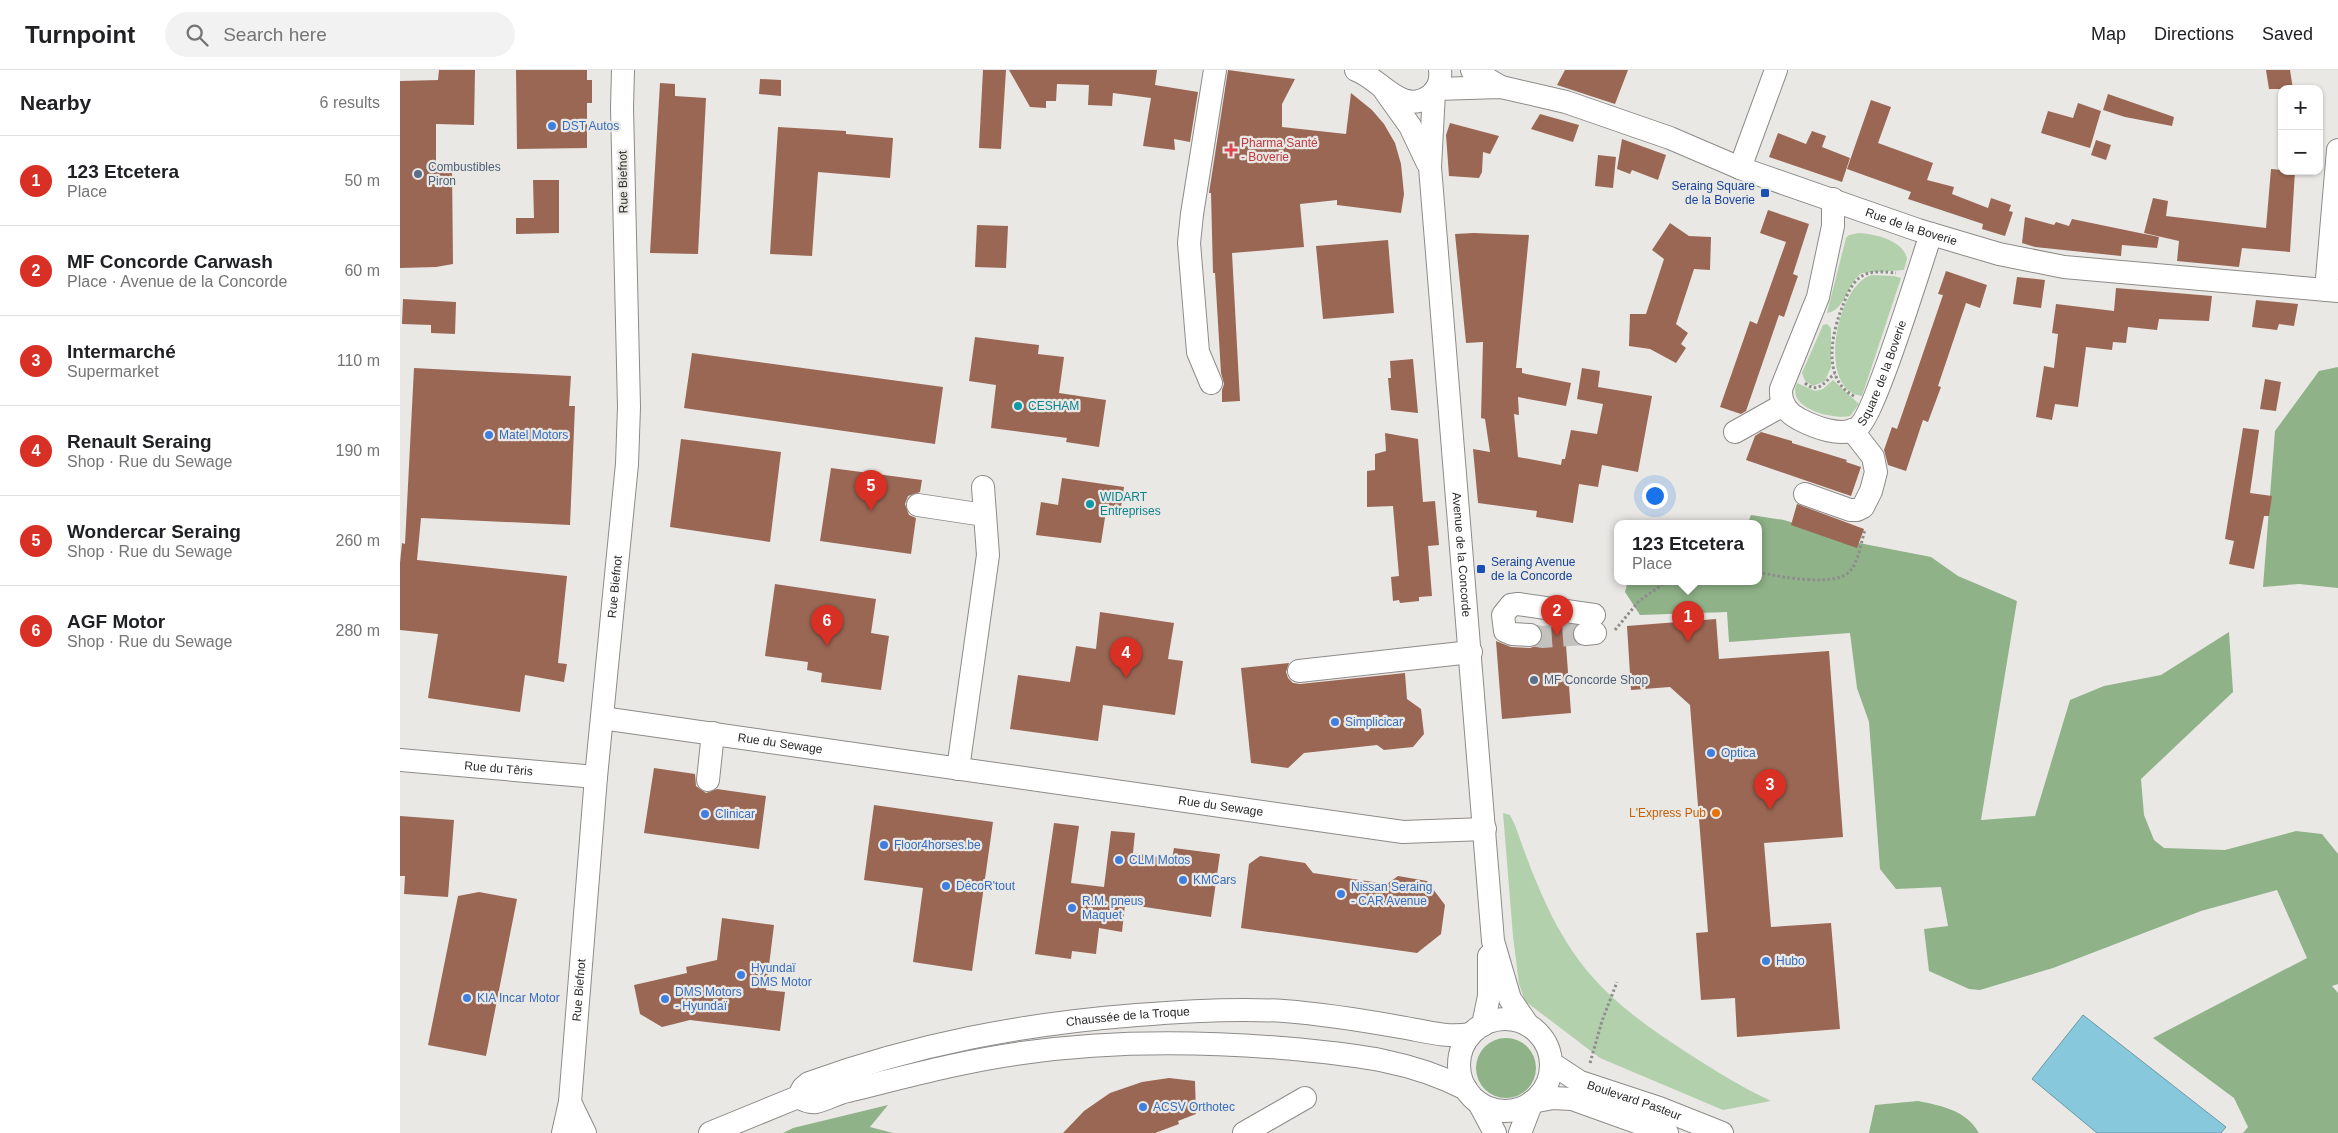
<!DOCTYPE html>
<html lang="en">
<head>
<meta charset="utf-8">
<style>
	body { margin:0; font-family:Arial,sans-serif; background:#f2f2f2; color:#202124 }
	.controls { position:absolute; right:15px; top:15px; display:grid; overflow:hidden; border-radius:10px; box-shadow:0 1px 4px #0004 }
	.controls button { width:45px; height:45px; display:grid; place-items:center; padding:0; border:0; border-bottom:1px solid #e0e0e0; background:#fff; color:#202124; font:25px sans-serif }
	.you { position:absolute; left:1254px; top:425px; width:18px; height:18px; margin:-12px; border:4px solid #fff; border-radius:50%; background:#1a73e8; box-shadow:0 0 0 8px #1a73e833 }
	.badge { display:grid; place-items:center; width:32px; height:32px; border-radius:50%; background:#d93025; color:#fff; font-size:16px; font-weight:700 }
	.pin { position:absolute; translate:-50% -41px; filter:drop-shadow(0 1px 2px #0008) }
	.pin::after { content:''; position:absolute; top:26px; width:18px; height:15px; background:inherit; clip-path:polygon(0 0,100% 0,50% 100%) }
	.popup { position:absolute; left:1214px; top:450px; width:148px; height:65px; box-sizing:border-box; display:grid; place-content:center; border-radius:10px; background:#fff; filter:drop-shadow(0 1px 4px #0005); font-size:16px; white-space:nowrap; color:#757577 }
	.popup b { font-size:19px; color:#202124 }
	.popup::after { content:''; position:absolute; left:50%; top:100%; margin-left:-10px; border:10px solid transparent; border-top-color:#fff }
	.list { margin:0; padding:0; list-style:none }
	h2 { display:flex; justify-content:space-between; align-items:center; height:65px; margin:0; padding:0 20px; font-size:21px }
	h2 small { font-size:16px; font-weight:400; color:#757577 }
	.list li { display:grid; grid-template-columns:32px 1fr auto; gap:15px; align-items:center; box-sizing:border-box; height:90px; padding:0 20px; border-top:1px solid #e0e0e0 }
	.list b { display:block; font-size:19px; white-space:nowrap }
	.list p { margin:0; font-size:16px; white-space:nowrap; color:#757577 }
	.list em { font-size:16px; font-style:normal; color:#757577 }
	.icon { flex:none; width:28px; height:28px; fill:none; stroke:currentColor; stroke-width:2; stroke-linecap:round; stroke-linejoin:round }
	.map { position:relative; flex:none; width:1938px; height:1063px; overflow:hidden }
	header { display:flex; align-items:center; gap:30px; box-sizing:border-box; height:70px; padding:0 25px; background:#fff; border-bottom:1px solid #e0e0e0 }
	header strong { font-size:24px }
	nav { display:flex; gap:28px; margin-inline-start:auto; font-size:18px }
	.search { width:350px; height:45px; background:#f2f2f2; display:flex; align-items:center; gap:12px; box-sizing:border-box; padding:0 18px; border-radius:28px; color:#757577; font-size:19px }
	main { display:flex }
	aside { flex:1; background:#fff }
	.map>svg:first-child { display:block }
	.green { fill:#b2d0ac }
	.forest { fill:#8fb288 }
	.water { fill:#88c8dc; stroke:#6c99a6 }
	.building { fill:#996754 }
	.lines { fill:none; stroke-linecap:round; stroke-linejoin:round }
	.minor-tunnel { stroke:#c4c2bf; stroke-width:22; stroke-dasharray:22 11; stroke-linecap:butt }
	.minor-casing { stroke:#8d8b89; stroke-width:24 }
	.path { stroke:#8e8d8b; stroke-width:3; stroke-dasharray:2.5 2.5; stroke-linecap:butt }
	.minor { stroke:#fff; stroke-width:22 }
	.shop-dot { fill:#3f7fe0; stroke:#eae8e5; stroke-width:2 }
	.health-dot { fill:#e0444e; stroke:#eae8e5; stroke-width:2 }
	.service-dot { fill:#5c6f8a; stroke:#eae8e5; stroke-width:2 }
	.transit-dot { fill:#1a4fb4; stroke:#eae8e5; stroke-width:2 }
	.culture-dot { fill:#0f9aa8; stroke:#eae8e5; stroke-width:2 }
	.food-dot { fill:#e8710a; stroke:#eae8e5; stroke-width:2 }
	.labels { text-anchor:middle; stroke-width:4.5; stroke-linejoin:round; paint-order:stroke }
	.shop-label { font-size:12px; fill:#366cbe; stroke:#eae8e5; text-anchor:start }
	.health-label { font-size:12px; fill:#be3a42; stroke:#eae8e5; text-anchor:start }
	.service-label { font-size:12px; fill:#4e5e75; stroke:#eae8e5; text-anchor:start }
	.street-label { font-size:12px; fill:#2b2a29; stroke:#eae8e5 }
	.transit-label { font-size:12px; fill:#164399; stroke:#eae8e5; text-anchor:end }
	.culture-label { font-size:12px; fill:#0d838f; stroke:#eae8e5; text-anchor:start }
	.food-label { font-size:12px; fill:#c56008; stroke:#eae8e5; text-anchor:end }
</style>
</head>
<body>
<header>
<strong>Turnpoint</strong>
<div class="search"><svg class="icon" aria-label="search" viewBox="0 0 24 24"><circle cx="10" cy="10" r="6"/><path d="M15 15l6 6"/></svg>Search here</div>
<nav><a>Map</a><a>Directions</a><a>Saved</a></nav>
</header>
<main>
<aside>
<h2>Nearby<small>6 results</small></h2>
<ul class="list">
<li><span class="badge">1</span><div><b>123 Etcetera</b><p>Place</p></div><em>50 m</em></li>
<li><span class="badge">2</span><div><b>MF Concorde Carwash</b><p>Place · Avenue de la Concorde</p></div><em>60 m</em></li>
<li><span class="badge">3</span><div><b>Intermarché</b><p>Supermarket</p></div><em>110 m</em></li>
<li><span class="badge">4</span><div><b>Renault Seraing</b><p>Shop · Rue du Sewage</p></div><em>190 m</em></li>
<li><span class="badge">5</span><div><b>Wondercar Seraing</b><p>Shop · Rue du Sewage</p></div><em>260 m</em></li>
<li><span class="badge">6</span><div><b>AGF Motor</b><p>Shop · Rue du Sewage</p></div><em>280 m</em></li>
</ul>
</aside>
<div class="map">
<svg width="1938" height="1063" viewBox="0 0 1938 1063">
	<rect width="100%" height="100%" fill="#eae8e5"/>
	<path class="green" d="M1459,163c15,1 45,7 48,26l-3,11 -42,3c-15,9 -16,37 -35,40l19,-75 3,-3z
		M1472,205l22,1 7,2 -39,118c-47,-6 -25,-113 10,-121z
		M1427,254l4,4v39l-6,14 -12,5 -8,-5 -3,-8 21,-48z
		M1433,310l26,24 -9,12c-17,4 -65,-8 -53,-33l18,8 8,-2z
		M1103,743l7,2 5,10c15,43 32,89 58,127 29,43 70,72 113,100 28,18 55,35 85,49l-48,9 -123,-52 -75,-57 -6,-17 -6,-48z"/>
	<path class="forest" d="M1938,297v221l-39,-4 -36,3 12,-156 44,-60z
		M1351,445l33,5 75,23 72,14 27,19 59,25 -36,219 54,-4 35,-116 34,-14 57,-11 68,-43 4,60 -92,87 3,36 10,25 10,8 61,2 71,-19 26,3 16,20v130l-6,2 6,7v140h-95l5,-6 -14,-29 -81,-60 154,-80 -30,-68 -76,21 -148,57 -73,22 -11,-1 -40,-18 -5,-42 24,-3 -7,-39 -45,2 -16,-20 -11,-147 -12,-34 -7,-55 -121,9 -2,-30 -87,3 -15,-23 3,-11h130v-58h-10z
		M1076 998a30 30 0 1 1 60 0a30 30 0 1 1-60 0Z
		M1518,1031c24,5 48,9 61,32h-110l6,-28z
		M488,1035l-18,22 23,6h-110l10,-5z"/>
	<path class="water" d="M1683,945l143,112 -5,6h-124l-65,-54z"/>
	<path class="building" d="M39,0h36l-1,55 -38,-1v42h16l1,98 -17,3 -36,1v-187l38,-1z
		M116,0h71v10h5v23h-5v45l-70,1z
		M583,0h23l-5,79 -22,-1z
		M609,0h148l-2,15 43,7 -8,50 -16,-3 1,11 -32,-4 8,-48 -38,-5 -1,13 -24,-1 1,-20 -32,-1 -1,17h-10v7l-16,-1z
		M828,0l67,9 -13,25v23l64,7 5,-41 21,17 12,14 11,19 6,21 3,30 -3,19 -64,-8v-5l-37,4 4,43 -72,6 8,148 -18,1v-12l2,-6 -3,-11 -6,-100h-2l-2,-80h-2z
		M1165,0h63l-13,34 -58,-19z
		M1866,0h24l3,19h-24z
		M360,9l21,1v16l-22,-2z
		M260,13l15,1v12l31,2 -8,156 -48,-1z
		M1708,24l66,23 -2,9 -47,-9 -22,-7z
		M1471,30l20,7 -13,36 55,20 -6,17 27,7 -2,7 36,14 3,-10 20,7 -2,6 4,1 -8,24 -23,-7 1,-5 -75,-25 3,-7 -64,-23z
		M1678,33l23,8 -11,37 -49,-15 7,-22 25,7z
		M1140,44l39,11 -6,17 -42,-13z
		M1050,53l49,13 -9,18 -7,-2 -1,20 -3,6 -30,-2 -3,-41z
		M378,57l68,4v3l47,4 -3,40 -72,-6 -6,84 -42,-2z
		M1412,61l14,5 -4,11 28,11 -8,24 -73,-25 9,-24 28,11z
		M1222,69l44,16 -8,25 -26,-10 -2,4 -13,-5z
		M1696,70l15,5 -5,15 -15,-5z
		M1198,85l18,2 -3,31 -18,-2z
		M1871,99l24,2 -5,81 -48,-4 -3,19 -62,-6 2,-20 -35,-8 9,-35 15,3 -2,15 100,12z
		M133,110h26v53l-43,1v-16h18z
		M1368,140l41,14 -16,50 5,2 -7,20 -7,21 -5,-2 -33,96 -5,3 -21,-7 30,-86 7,3 29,-82 -26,-9z
		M1625,147l29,8 2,-3 13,4 3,-7 87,18 -2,11 -35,-3 -1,11 -86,-9 -13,-4z
		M1270,153l19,13 22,1 -1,33 -16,-1 -18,55 12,9 -7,11 5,4 -10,15 -26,-14 -21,-3 1,-32h16l18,-55 -12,-9z
		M577,155l31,1 -2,42 -31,-1z
		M1074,163l55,2 -13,133h6v5l49,10 -5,23 -48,-9 1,18 -5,-1 4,43 43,8 1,-6h3l6,-29 26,4 6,-30 -26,-5 5,-31 18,3 -2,16 54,9 -14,76 -36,-7 -4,22 -19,-3 -6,39 -37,-6 1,-6 -59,-8 -5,-54 17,3 -5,-33 -4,-1 2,-76 -17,1 -11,-109z
		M988,170l6,73 -71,6 -7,-73z
		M1546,201l41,14 -7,23 -14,-5 -28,83 3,1 -13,35 -5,-2 -17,51 -18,-6 -4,-15 8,-23 5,2 46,-134 -5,-1z
		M1617,207l28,3 -4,28 -28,-4z
		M1716,218l96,8 -3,25 -50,-2 -2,11 -29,-3 -2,16 -13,-1 -1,8 -26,-3 -8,60 -23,-3 -3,16 -16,-3 8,-51 10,2 4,-34 -6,-1 4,-29 58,7z
		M3,229l53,3 -1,32 -24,-1v-8l-29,-1z
		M1856,230l42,4 -4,22 -15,-2 -2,6 -25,-3z
		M575,267l64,8 -1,9 26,3 -5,36 47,7 -7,47 -33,-5 1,-4 -76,-10 5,-43 -27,-4z
		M292,283l251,34 -8,57 -251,-36z
		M1013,289l5,54 -27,-3 -3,-32h3l-1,-17z
		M14,298l157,8 -2,30h6l-5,119 -149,-7 -4,42 150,16 -9,87 9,1 -3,18 -39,-7 -5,37 -92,-14 10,-64 -38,-4v-67l2,-20 3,1z
		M1865,309l16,3 -5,29 -16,-2z
		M1843,358l16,2 -9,63 22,3 -3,20h-5l-10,53 -25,-5 5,-23 -9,-2z
		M1361,362l31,9v2l55,17 -1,2 15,5 -10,29 -105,-36 9,-24z
		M985,363l33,6 5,63 12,-1 4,44 -11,1 4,50 -13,1v4l-19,2 -1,-3 -6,1 -2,-24 8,-1 -6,-70 -26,1v-36l8,-1v-16l11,-3z
		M281,369l100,13 -11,90 -100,-15z
		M431,398l91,12 -2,12 -12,4 -3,8 4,11 7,3 -5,36 -91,-13z
		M662,408l62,9 -3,20 -14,-2 -6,38 -65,-8 5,-33 17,3z
		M1397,434l67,25 -7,19 -66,-23z
		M375,514l101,15 -5,34 18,3 -8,54 -60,-8 1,-9 -15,-3 1,-8 -43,-6z
		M700,542l74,11 -6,36 15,2 -8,54 -72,-10 -5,36 -88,-12 8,-54 52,7 6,-36 20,3z
		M1316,549l3,40 110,-8 14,186 -79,6 7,84 60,-4 9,106 -103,8 -2,-39 -34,2 -5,-67 12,-1 -18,-227 -20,-18 -39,3 -4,-64z
		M1175,556l-3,9 5,9 -11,1 5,68 -69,6 -6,-78 15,6 19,1 6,-2 5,-4 2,-7 -2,-7z
		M889,593l-3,9 2,6 5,5 7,1 105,-11 2,26 14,10 3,25 -11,13 -29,3 -7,-5 -73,8 -16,15 -37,-5 -10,-95z
		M254,698l41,6 1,12 10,7 11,-4 49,7 -7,53 -115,-16z
		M474,735l119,17 -21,149 -59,-9 10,-74 -59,-8z
		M0,746l54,4 -6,77 -44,-3 1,-18h-5z
		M654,753l25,3 -8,57 33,4 7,-56 24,2 -2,20 39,6 2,-11 46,6 -9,63 -86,-13 -3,28 -23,-4 -3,26 -24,-3 -1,8 -36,-5z
		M860,786l45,7 8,10 74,11 11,-8 29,5 18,24 -4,29 -24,19 -176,-25 8,-64z
		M79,822l38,7 -31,157 -58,-11 30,-149z
		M322,848l52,7 -8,65 19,2 -5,39 -90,-11 -28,7 -22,-13 -6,-29 53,-12 -1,-6 31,-7z
		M769,1008l26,3 1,33 -18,7 1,3 -24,9h-92l21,-22 26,-18 32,-11z"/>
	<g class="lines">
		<path class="minor-tunnel" d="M1130,565l12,2 43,-3"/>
		<defs>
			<g id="minor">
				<path d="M956,0c25,9 46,47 75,25 8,-6 10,-16 9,-25"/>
				<path d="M1072,0l29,17"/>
				<path id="s1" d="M1036,19l65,-2 65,15 104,36 70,30 178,62 81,24 65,13 274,24"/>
				<path d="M985,21l25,35 17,36"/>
				<path id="s2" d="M1034,22l-4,75 63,774 17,58 18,26"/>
				<path d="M1340,98l36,-98"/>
				<path id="s3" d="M1433,129v27l-15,71 -37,92c-1,14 6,24 18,30 15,8 43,19 58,9 17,-10 64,-165 74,-194"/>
				<path d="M1926,220l12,-140"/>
				<path d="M811,313l-13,-31 -9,-109 3,-29 23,-144"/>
				<path d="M1335,362l48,-27"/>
				<path d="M1405,424l45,16h7l6,-3 8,-16 5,-19 -3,-15 -21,-27"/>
				<path d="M518,435l66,10"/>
				<path d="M1185,564l10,-1"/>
				<path d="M1130,565l-18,-1 -7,-3 -2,-16 8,-10 7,-1 76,11"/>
				<path d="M899,601l172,-19"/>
				<path id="s4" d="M202,648l801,114 82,-3"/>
				<path id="s5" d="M0,690l196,17"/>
				<path d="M558,699l30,-214 -5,-68"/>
				<path d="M308,710l5,-47"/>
				<circle cx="1105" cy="995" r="46"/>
				<path d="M1083,955l6,-29v-40"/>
				<path id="s6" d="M1151,993l29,19 79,26 63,25"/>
				<path d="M398,1027c5,3 11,6 18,5 10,-2 21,-9 32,-11 57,-14 115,-30 174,-38 90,-13 181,-12 272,-4 61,6 116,11 172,40"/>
				<path d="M170,1032l15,31"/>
				<path d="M1132,1032l21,-4 19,1 95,34"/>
				<path d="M1079,1033l16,30"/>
				<path id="s7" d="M163,1063l7,-31 26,-325 31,-313 2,-57 -7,-299 1,-38"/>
				<path id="s8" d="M310,1063l88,-36 5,-9 6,-5c108,-39 213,-59 328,-68 48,-4 98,-7 147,-4 39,3 77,9 116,16 25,4 45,11 70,7"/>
				<path d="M844,1063l61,-35"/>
				<path d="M1120,1063l12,-31"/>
			</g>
		</defs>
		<use href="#minor" class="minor-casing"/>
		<path class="path" d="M1405,313c14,12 19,-2 30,-9
			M1454,326c-33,-17 -22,-64 -11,-91 4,-10 9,-23 19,-29 9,-6 24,-4 34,-3
			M1358,502c21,5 80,16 93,-2 8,-10 10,-28 14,-40
			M1215,560l24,-29 28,-20
			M1190,993l12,-42 15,-39"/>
		<use href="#minor" class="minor"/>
	</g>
	<g class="shop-dot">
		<circle cx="152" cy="56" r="5"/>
		<circle cx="89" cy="365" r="5"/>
		<circle cx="935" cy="652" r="5"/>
		<circle cx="1311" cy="683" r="5"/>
		<circle cx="305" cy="744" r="5"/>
		<circle cx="484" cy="775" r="5"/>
		<circle cx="719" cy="790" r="5"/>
		<circle cx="783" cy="810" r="5"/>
		<circle cx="546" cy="816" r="5"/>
		<circle cx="941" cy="824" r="5"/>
		<circle cx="672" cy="838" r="5"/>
		<circle cx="1366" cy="891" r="5"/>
		<circle cx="341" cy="905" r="5"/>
		<circle cx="67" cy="928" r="5"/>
		<circle cx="265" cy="929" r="5"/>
		<circle cx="743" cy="1037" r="5"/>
	</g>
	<path class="health-dot" d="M828.5 72.5h5v5h5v5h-5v5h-5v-5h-5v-5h5z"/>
	<g class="service-dot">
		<circle cx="18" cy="104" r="5"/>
		<circle cx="1134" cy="610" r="5"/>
	</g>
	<g class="transit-dot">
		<rect x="1360" y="118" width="10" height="10" rx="2.5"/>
		<rect x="1076" y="494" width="10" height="10" rx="2.5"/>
	</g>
	<g class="culture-dot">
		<circle cx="618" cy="336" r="5"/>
		<circle cx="690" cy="434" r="5"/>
	</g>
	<circle class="food-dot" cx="1316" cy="743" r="5"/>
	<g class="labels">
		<g class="shop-label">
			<text x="162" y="60">DST Autos</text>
			<text x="99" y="369">Matel Motors</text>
			<text x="945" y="656">Simplicicar</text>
			<text x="1321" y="687">Optica</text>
			<text x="315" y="748">Clinicar</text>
			<text x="494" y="779">Floor4horses.be</text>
			<text x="729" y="794">CLM Motos</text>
			<text x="793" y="814">KMCars</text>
			<text x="556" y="820">DécoR'tout</text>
			<text x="951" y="821">Nissan Seraing<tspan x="951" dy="14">- CAR Avenue</tspan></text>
			<text x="682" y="835">R.M. pneus<tspan x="682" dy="14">Maquet</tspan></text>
			<text x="1376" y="895">Hubo</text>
			<text x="351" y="902">Hyundaï<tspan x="351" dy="14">DMS Motor</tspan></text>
			<text x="275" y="926">DMS Motors<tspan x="275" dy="14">- Hyundaï</tspan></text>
			<text x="77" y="932">KIA Incar Motor</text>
			<text x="753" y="1041">ACSV Orthotec</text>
		</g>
		<g class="health-label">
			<text x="841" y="77">Pharma Santé<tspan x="841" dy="14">- Boverie</tspan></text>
		</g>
		<g class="service-label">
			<text x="28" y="101">Combustibles<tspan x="28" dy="14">Piron</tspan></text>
			<text x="1144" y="614">MF Concorde Shop</text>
		</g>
		<g class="street-label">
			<text transform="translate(223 112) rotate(-91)" y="4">Rue Biefnot</text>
			<text dy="4" stroke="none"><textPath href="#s1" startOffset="499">Rue de la Boverie</textPath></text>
			<text dy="4" stroke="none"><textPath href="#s3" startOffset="358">Square de la Boverie</textPath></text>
			<text dy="4" stroke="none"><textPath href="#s2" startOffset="464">Avenue de la Concorde</textPath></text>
			<text dy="4" stroke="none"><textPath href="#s7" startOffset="549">Rue Biefnot</textPath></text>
			<text dy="4" stroke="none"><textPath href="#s4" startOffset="180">Rue du Sewage</textPath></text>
			<text dy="4" stroke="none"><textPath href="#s5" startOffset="99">Rue du Têris</textPath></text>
			<text dy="4" stroke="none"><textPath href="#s4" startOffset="625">Rue du Sewage</textPath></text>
			<text dy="4" stroke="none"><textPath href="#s7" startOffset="144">Rue Biefnot</textPath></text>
			<text dy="4" stroke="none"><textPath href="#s8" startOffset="440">Chaussée de la Troque</textPath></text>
			<text dy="4" stroke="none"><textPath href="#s6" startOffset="92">Boulevard Pasteur</textPath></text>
		</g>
		<g class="transit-label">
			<text x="1355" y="120">Seraing Square<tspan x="1355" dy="14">de la Boverie</tspan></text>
			<text x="1091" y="496" text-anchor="start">Seraing Avenue<tspan x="1091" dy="14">de la Concorde</tspan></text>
		</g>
		<g class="culture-label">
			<text x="628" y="340">CESHAM</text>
			<text x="700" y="431">WIDART<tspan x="700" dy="14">Entreprises</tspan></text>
		</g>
		<g class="food-label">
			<text x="1306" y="747">L'Express Pub</text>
		</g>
	</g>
</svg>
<div class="controls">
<button>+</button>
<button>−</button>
</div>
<div class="you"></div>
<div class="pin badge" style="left:1288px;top:572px">1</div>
<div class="popup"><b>123 Etcetera</b>Place</div>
<div class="pin badge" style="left:1157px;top:566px">2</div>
<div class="pin badge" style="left:1370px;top:740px">3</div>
<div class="pin badge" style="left:726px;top:608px">4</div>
<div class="pin badge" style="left:471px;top:441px">5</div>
<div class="pin badge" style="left:427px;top:576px">6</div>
</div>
</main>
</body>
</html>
